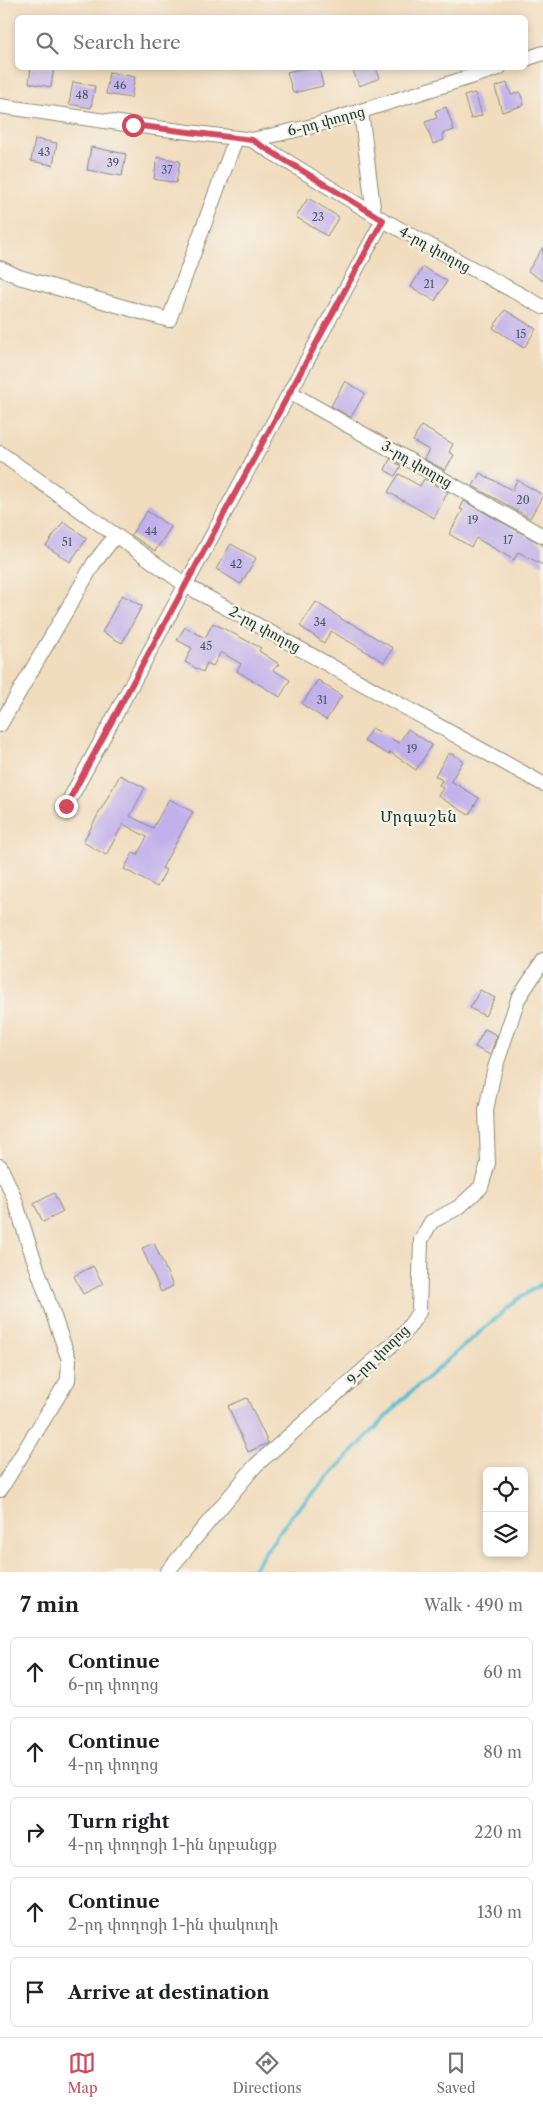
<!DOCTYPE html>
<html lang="en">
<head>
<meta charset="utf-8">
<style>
	body { margin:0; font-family:"Libre Caslon Text","Noto Serif Armenian",serif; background:#f6f6f6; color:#202124 }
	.controls { position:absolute; right:15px; bottom:15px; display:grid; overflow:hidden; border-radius:8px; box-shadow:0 2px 8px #0003 }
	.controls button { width:45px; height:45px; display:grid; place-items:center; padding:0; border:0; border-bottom:1px solid #e0e0e0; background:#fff; color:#202124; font:25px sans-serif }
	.stop { position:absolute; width:15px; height:15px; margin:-11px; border:4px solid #d1495b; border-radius:50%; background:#fff }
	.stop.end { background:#d1495b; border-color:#fff; box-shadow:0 1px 5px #0008 }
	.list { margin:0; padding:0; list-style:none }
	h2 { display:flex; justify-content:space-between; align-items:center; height:65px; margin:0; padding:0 20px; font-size:21px }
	h2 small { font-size:16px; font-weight:400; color:#757577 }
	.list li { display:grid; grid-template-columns:32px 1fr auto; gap:15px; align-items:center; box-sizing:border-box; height:70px; margin:0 10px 10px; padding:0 10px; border:1px solid #e0e0e0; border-radius:8px }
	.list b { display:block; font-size:19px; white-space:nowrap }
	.list p { margin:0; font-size:16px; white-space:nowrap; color:#757577 }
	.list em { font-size:16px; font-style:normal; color:#757577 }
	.icon { flex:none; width:28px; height:28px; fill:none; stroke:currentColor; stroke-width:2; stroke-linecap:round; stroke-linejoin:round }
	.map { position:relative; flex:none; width:543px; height:1572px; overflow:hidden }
	.search { position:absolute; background:#fff; box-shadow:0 2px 8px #0003; left:15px; right:15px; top:15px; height:55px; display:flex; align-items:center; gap:12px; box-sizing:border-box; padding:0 18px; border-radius:8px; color:#757577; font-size:19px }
	.sheet { height:465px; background:#fff }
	nav { display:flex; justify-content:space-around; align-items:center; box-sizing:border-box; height:70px; border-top:1px solid #e0e0e0; background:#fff; font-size:14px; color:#757577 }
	nav a { display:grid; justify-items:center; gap:2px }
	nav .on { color:#d1495b }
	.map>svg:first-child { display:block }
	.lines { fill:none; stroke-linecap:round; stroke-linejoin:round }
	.stream { stroke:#51bbce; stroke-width:4 }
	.building { fill:#c1b0eb }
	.minor-casing { stroke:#888c78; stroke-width:16 }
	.minor { stroke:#fff; stroke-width:14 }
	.route { stroke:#d1495b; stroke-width:6 }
	.labels { text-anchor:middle; stroke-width:4.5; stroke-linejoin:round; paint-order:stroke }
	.number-label { font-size:11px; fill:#485a62 }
	.street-label { font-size:14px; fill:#1f3d34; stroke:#f7f3e8 }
	.quarter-label { font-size:16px; letter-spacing:1px; fill:#1f3d34; stroke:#f7f3e8 }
</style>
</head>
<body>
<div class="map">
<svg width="543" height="1572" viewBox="0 0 543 1572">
	<rect width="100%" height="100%" fill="#f7f3e8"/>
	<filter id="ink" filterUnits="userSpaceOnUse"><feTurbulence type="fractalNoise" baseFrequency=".02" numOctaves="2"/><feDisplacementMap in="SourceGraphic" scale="10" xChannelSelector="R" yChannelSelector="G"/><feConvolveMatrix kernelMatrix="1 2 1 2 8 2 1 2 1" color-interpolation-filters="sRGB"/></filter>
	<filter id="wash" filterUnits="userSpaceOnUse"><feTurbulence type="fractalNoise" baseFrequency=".0096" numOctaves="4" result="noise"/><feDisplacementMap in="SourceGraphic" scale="20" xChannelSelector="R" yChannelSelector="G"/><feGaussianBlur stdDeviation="1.12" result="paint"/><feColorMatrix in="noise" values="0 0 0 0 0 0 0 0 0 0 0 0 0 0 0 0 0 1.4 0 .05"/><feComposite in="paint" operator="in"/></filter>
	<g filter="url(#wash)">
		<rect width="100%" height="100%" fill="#f1dcbd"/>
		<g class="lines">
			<path class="stream" d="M251,1572l39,-55 114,-119 114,-99 25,-16"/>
		</g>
		<g id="blocks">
			<path class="building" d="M31,68h23l-3,19 -22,-4z
				M304,68h15l4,18 -30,7 -6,-21z
				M352,68h24l4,10 -21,8z
				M109,72l26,5 -4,21 -25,-4z
				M73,82l22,4 -4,22 -22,-4z
				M507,83l4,12 9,-3 4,13 -22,7 -7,-25z
				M475,93l7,22 -11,4 -7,-23z
				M446,107l8,23 -12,4 2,6 -11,4 -8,-22 12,-4 -2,-7z
				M35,139l22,4 -4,22 -22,-4z
				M91,147l35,7 -4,22 -35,-6z
				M157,157l23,4 -4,22 -22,-4z
				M308,198l31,19 -12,19 -31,-19z
				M543,247v34l-15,-10z
				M423,267l24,14 -12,20 -24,-14z
				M505,310l31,19 -12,19 -31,-20z
				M345,381l20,12 -14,24 -20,-11z
				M421,426l32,18 -4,8 5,3 -9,15 -21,-11 5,-9 -16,-9z
				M390,459l11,7 -6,10 -10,-6z
				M480,473l32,17 5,-10 26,15 -13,23 -57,-32z
				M399,474l21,12 4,-7 24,13 -14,26 -46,-26z
				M464,501l79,44v20l-25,-13 -4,8 -38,-22 -5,9 -22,-13 14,-24 -3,-1z
				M147,511l24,16 -16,24 -24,-16z
				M63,522l24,16 -17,24 -24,-16z
				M231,544l25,14 -15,26 -25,-15z
				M122,595l20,11 -20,37 -20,-11z
				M316,602l32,21 1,-1 44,26 -9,14 -53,-31 -7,12 -24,-17z
				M213,623l48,25 -2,3 20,13 -6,6 17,10 -10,17 -43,-26 4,-7 -20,-12 -8,14 -6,-3 -4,9 -18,-10 7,-14 -15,-8 8,-13 20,11z
				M318,680l24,16 -16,24 -24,-16z
				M372,728l27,15 9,-14 24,16 -16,25 -26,-18 -1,3 -25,-14z
				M448,754h4l11,7 -12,20 28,17 -10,17 -31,-19 5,-8 -4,-3 3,-5 -7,-4z
				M120,775l25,13 -15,28 23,12 16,-29 24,13 -31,56 4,2 -9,17 -33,-18 9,-16 4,2 10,-18 -24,-13 -17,31 -23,-13z
				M480,990l15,8 -10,18 -15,-8z
				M485,1029l12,6 -7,20 -15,-8z
				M54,1193l9,19 -20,10 -9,-18z
				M154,1243l19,43 -12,6 -19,-44z
				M93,1266l10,18 -20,10 -9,-18z
				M247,1398l21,45 -20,9 -20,-46z"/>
		</g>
	</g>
	<g filter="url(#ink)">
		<use href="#blocks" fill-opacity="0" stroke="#888c78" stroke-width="1"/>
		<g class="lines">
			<defs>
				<path id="minor" d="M526,59l17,-6
					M0,106l133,19 119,15 61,-14 186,-58
					M361,111l13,104
					M252,140l131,80 160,87
					M0,268l19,9 150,43 67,-182
					M291,393l252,143
					M0,453l187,133 356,198
					M0,725l94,-162 22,-28
					M66,806l317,-586
					M0,1166l14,31 14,45 41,118 -1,20 -68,110
					M167,1572l88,-106 149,-132 15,-22 2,-72 10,-18 28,-15 22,-20 7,-24 -2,-53 8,-39 24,-72 25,-38"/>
			</defs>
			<use href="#minor" class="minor-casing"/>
			<use href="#minor" class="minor"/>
		</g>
	</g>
	<g class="lines" filter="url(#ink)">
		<path class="route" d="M66,806l317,-586 -131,-80 -119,-15"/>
	</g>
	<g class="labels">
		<g class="number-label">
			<text x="120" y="89">46</text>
			<text x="82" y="99">48</text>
			<text x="44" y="156">43</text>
			<text x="113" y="167">39</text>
			<text x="167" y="174">37</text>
			<text x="318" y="221">23</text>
			<text x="429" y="288">21</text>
			<text x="521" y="338">15</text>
			<text x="523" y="504">20</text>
			<text x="473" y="524">19</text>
			<text x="151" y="535">44</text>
			<text x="508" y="544">17</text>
			<text x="67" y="546">51</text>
			<text x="236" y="568">42</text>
			<text x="320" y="626">34</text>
			<text x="206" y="650">45</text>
			<text x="322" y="704">31</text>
			<text x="412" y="753">19</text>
		</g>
		<g class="street-label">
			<text transform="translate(326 121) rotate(-15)" y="5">6-րդ փողոց</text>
			<text transform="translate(435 249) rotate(29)" y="5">4-րդ փողոց</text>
			<text transform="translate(417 464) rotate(30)" y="5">3-րդ փողոց</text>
			<text transform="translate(265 629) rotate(29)" y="5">2-րդ փողոց</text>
			<text transform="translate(378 1355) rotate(-44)" y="5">9-րդ փողոց</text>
		</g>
		<g class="quarter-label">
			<text x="419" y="822">Մրգաշեն</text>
		</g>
	</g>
</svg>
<div class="controls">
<button><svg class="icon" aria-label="locate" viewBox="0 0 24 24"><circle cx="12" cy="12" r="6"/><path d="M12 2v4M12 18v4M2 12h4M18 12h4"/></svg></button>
<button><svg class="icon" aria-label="layers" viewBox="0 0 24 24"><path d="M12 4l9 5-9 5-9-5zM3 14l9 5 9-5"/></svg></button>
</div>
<div class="stop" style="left:133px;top:125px"></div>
<div class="stop end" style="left:66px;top:806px"></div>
<div class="search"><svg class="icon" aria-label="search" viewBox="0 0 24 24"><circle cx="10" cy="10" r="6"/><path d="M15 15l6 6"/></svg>Search here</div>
</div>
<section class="sheet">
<h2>7 min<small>Walk · 490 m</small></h2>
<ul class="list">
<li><svg class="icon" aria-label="ahead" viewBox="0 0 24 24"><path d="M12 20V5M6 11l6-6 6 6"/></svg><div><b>Continue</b><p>6-րդ փողոց</p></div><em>60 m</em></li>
<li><svg class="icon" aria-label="ahead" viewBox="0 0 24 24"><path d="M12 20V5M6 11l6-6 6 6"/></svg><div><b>Continue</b><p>4-րդ փողոց</p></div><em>80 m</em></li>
<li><svg class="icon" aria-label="right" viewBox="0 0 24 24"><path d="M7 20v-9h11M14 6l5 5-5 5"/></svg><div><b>Turn right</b><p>4-րդ փողոցի 1-ին նրբանցք</p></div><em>220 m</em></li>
<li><svg class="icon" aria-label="ahead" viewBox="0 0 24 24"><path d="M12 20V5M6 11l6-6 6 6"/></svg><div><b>Continue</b><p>2-րդ փողոցի 1-ին փակուղի</p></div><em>130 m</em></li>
<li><svg class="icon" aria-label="arrive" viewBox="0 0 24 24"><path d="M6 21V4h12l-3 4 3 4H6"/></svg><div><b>Arrive at destination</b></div></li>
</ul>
</section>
<nav>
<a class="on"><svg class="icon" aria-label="map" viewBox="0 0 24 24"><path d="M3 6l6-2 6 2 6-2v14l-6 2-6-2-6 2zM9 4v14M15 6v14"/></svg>Map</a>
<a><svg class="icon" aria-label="directions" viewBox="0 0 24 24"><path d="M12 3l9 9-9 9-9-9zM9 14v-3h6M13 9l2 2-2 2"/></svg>Directions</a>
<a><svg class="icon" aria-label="saved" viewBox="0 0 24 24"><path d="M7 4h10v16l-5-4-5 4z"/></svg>Saved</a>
</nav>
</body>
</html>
